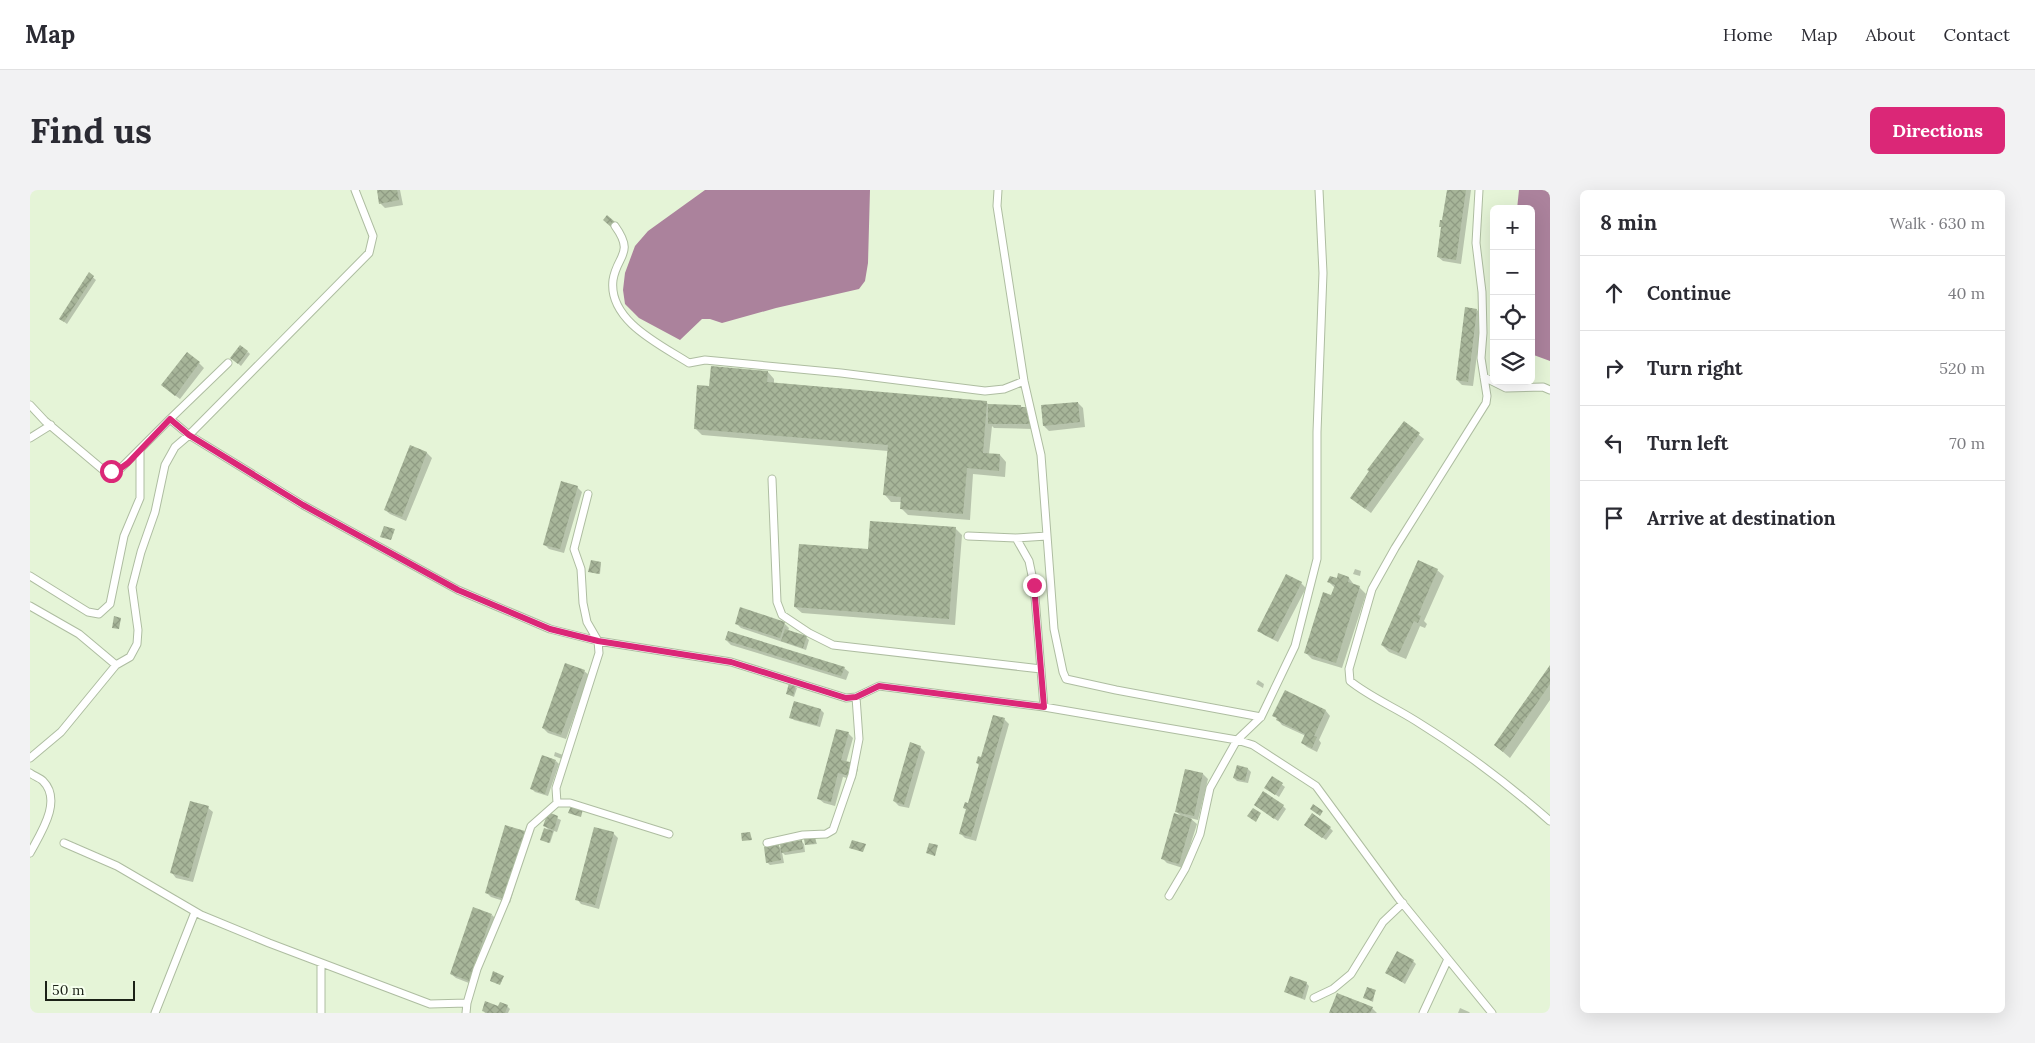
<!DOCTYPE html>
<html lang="en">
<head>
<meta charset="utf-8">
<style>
	body { margin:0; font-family:Lora,serif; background:#f2f2f3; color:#2b2b33 }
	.controls { position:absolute; right:15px; top:15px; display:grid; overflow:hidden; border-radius:8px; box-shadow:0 5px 20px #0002 }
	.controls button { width:45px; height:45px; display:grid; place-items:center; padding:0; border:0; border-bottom:1px solid #e1e1e2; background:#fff; color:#2b2b33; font:25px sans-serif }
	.scale { position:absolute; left:15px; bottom:12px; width:90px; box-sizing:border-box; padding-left:5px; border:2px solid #1b2116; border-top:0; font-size:14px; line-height:18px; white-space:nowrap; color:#1b2116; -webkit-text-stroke:4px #f5ffed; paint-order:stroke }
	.stop { position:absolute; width:15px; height:15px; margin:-11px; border:4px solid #db2777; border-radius:50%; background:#fff }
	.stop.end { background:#db2777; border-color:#fff; box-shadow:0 1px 5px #0008 }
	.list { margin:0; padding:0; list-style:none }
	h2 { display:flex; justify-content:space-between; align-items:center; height:65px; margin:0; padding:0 20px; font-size:21px }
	h2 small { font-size:16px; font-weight:400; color:#7c7c81 }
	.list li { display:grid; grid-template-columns:32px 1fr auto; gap:15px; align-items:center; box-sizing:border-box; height:75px; padding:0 20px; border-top:1px solid #e1e1e2 }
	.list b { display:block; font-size:19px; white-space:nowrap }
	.list em { font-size:16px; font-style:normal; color:#7c7c81 }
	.icon { flex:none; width:28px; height:28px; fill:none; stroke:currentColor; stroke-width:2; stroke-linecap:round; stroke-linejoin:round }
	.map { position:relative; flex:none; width:1520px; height:823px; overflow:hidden; border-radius:8px }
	header { display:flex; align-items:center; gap:30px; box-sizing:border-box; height:70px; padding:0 25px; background:#fff; border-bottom:1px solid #e1e1e2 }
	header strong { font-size:24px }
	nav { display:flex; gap:28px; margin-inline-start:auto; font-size:18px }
	.intro { display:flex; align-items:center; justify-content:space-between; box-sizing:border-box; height:120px; padding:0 30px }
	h1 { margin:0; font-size:35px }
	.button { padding:12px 22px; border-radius:8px; background:#db2777; color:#fff; font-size:18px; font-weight:700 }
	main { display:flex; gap:30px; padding:0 30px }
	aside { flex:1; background:#fff; border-radius:8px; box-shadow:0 5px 20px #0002 }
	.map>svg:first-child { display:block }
	.water { fill:#ab829c }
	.shadow { fill:#0003 }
	.building { fill:url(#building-cross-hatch) }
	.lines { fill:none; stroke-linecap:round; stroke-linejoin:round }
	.lane-casing { stroke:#aebda1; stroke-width:9 }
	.lane { stroke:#fff; stroke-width:7 }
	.route { stroke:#db2777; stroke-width:6 }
</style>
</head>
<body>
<header>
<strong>Map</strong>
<nav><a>Home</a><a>Map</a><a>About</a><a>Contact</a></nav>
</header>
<div class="intro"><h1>Find us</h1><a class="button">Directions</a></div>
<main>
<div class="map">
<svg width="1520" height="823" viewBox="0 0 1520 823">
	<defs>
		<pattern id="building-cross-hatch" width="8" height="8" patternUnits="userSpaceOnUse" patternTransform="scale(1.25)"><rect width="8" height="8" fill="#a7b599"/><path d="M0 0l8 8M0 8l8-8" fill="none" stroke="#8f9b83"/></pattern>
	</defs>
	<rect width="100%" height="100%" fill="#e5f4d7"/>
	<path class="water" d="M675,0h165l-2,73 -3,18 -6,8 -83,19 -54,15 -12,-4h-8l-22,21 -41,-22 -14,-14 -2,-14 2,-17 10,-27 13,-15z
		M1489,0h31v171l-19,-7v-145h-14z"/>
	<path class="shadow" d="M348,0h22l3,15 -18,3 -5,-5z
		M1418,0h23l-10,74 -18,-3 -5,-4z
		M59,84l7,6 -29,44 -4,-3z
		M1447,120l5,5 -9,71 -11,-1 -5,-5z
		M218,162l2,2 -9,12 -6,-5z
		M169,173l5,5 -24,31 -12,-9z
		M738,182l6,7v5l212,18 3,3 31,1 13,7v16l-39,-1 -2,-2 -3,28 11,1 6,7 -1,15 -32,-3 -3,46 -62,-5 -7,-7 1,-6h-11l-6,-7 3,-44 -186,-16 -7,-7 15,-41z
		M1048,213l5,5 2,19 -36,4 -5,-5z
		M1374,233l20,16 -53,74 -20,-15z
		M381,257l16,6 5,5 -26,63 -16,-7 -5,-4z
		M547,297l5,5 -18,61 -15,-4 -5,-5z
		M925,338l7,7 -7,90 -153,-12 -7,-6 74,-57z
		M571,373l-1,11 -10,-3z
		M1325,379l6,2 -1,5 -7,-2z
		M1407,380l7,6 -20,45 3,3 -2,4 -5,-2 -14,33 -17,-7 -7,-7z
		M1319,388l6,8 4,1 7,7 -24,74 -30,-9 -7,-7 27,-56 3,-8 -6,-6z
		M1271,393l5,5 -28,54 -14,-7 -5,-5z
		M706,433h48l5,5 -1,3 18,6 3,3 -3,10 -65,-22z
		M696,450l118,28 5,4 -3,8 -115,-35z
		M1520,477v33l-40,58 -15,-13z
		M554,481l5,4 -23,64 -18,-6 -5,-5z
		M1228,490l6,4 -1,4 -7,-4z
		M760,495l7,3 -3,9 -7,-3z
		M1255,502l41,19 4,5 -11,24 2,3 -4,9 -10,-5 -5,-4 4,-7 -24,-11 -8,-10z
		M791,520l3,3 -4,14 -26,-7 -3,-3z
		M974,529l5,5 -33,117 -11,-3 -5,-5 7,-23 -3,-2 5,-4 11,-38 -3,-3 5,-4z
		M818,543l5,5 -7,25 7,2 5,4 -3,11 -12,-3 -8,29 -11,-3 -5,-4z
		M890,557l5,5 -16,56 -10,-2 -5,-5z
		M525,562l8,3 -1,4 -8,-3z
		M526,571l3,3 -11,32 -13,-4 -3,-3z
		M1207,577l11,2 3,3 -3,11 -11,-2 -3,-3z
		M1156,580l17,4 5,5 -10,41 -8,-2 7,6 -14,44 -16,-5 -5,-5 20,-41 -6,-6z
		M1242,587l13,10 -6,10 -10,-7z
		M1225,615l28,1 3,3 -8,12z
		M178,618l5,4 -20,70 -17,-4 -4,-5z
		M518,624l13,6 -4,12 -3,-1 -4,12 -8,-3 8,-9 -5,-5z
		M1278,637l22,1 3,3 -7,9z
		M495,642l4,5 -19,66 -19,-6 -5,-5z
		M583,643l5,5 -19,71 -18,-5 -4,-5z
		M785,648l2,6 -11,1z
		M771,651l3,3 1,8 -20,3 -3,-3 2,11 -14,2 -3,-3 11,-16 4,3z
		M462,725l4,4 -22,66 -18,-7 -5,-4z
		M1383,771l3,3 -11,20 -15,-9z
		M1276,793l3,3 -4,14 -16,-6 -3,-2z
		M1345,801l-2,11 -8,-4z
		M477,816l3,3 -2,4h-23l-2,-3z
		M1342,818l5,5h-47z
		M1430,818l9,4 1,1h-12z"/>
	<path class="building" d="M347,0h20l2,10 -20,4z
		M1417,0h19l-10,70 -19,-3 4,-30h-2l1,-7h2z
		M577,25l8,7 -4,5 -8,-7z
		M59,82l5,4 -30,46 -5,-3z
		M1435,117l12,2 -9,73 -12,-2z
		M210,155l8,6 -10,13 -8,-6z
		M157,162l13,10 -25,34 -14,-11z
		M681,176l57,5 -1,11 220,19 -4,52 17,1 -1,17 -32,-3 -4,46 -63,-5 1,-12 -18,-2 5,-50 -194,-16 3,-44 12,1z
		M1048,212l2,20 -37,4 -2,-21z
		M958,214l33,1v2h8v17h-41z
		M1374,231l16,12 -55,76 -15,-11 19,-27 -2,-1z
		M380,255l17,7 -25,65 -18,-7z
		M531,291l17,5 -18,63 -17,-4z
		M840,331l86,6 -7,92 -155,-12 5,-63 69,5z
		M354,336l11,3 -4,11 -11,-3z
		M561,370l10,2 -2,12 -11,-2z
		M1388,370l20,9 -20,46 3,1 -3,7 -4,-2 -15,32 -18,-8z
		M1308,383l11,4 -1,5 12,4 -24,77 -32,-10 19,-61 8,3 4,-10 -8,-3 3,-6 7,2z
		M1256,384l16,8 -29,57 -16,-8z
		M710,417l45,15 -5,16 -45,-14z
		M84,426l7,2 -2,11 -7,-1z
		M755,439l22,7 -4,12 -22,-7z
		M698,441l117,36 -4,9 -116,-36z
		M535,473l20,7 -24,65 -19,-7z
		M1520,475v19l-47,68 -9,-7z
		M759,493l7,2 -3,11 -7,-2z
		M1255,500l41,20 -12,26 3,1 -5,11 -11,-5 4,-9 -29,-14 1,-2 -5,-2z
		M764,511l27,8 -4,16 -28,-7z
		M963,525l12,3 -34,119 -12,-3 7,-25 -3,-1 2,-6 3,1 11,-39 -3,-1 2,-7 3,1z
		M806,539l13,3 -8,28 13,3 -4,13 -12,-3 -7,29 -14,-3z
		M880,552l11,4 -17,59 -11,-4z
		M512,565l14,5 -11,34 -15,-5z
		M1207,575l11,3 -3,13 -12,-3z
		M1155,579l18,4 -9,43 -19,-4z
		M1242,586l11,7 -8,12 -11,-7z
		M1233,601l21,14 -10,14 -20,-14z
		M160,611l19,5 -20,72 -19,-5z
		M1283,614l10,7 -3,5 -10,-7z
		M541,616l12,3 -2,8 -13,-4z
		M1223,618l8,5 -5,9 -9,-6z
		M518,622l10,4 -4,14 -11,-4z
		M1144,623l18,6 -13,45 -18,-5z
		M1282,623l19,14 -9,11 -18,-13z
		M475,635l20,6 -20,68 -20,-6z
		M564,637l20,5 -19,73 -20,-5z
		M514,638l9,3 -4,12 -9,-3z
		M720,642l2,8 -10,1 -1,-8z
		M785,647l1,6 -11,2 -1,-6z
		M772,650l1,9 -22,4 -1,-9z
		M822,650l14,4 -3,8 -14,-4z
		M899,653l9,2 -3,11 -9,-3z
		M749,654l2,16 -15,3 -2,-16z
		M443,717l19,7 -23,67 -19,-7z
		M1367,761l17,9 -12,22 -17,-9z
		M463,781l11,5 -4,9 -10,-4z
		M1260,786l17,6 -5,16 -18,-6z
		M1337,797l9,3 -4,11 -9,-3z
		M1307,803l36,14 -3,6h-41z
		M455,811l13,5 2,-4 8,3 -3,8h-17l-6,-2z"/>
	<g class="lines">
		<defs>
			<path id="lane" d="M325,0l18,46 -4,17 -180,182 114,70 155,85 92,39 48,12 133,21 115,36 10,-1 23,-11 165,21 193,33 16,5 63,41 83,113 93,114
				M968,0l-1,16 27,175 17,74 13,174 9,43 3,7 50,11 145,27
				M1449,0l-3,53 6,49 1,41 -2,25 6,38 -1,7 -91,145 -23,41 -23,80 1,12c20,16 44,26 66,40 47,29 92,63 134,100
				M585,36c20,28 2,29 -2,54 -5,41 48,65 76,83l16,-3 136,13 144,18 19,-2 20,-8
				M1454,187l22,11 37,-1 7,3
				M0,215l15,16 57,48 9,2 10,-3 49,-49 19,16 -14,12 -10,18 -10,47 -14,40 -9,35 6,43 -1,14 -7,13 -14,8 -55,67 -31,26
				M140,229l58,-56
				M0,248l21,-13
				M742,289l5,123 5,13 27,18 24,12 208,24
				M558,304l-14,55 7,20 2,34 4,19 11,19 1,12 -43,135 1,15h13l99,31
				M938,346l48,2 13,23 5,24 10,122
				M986,348l31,-2
				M0,386l58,36 11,2 11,-10 14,-68 16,-38v-48
				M0,416l49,28 37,31
				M0,583c4,3 10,5 13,8 20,20 -3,53 -13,72
				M34,653l53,23 84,49 68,28 161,61 37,-1
				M737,653l36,-8 23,-1 7,-4 19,-55 7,-36 -3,-42
				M1139,706l16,-27 15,-35 10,-46 27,-48 24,-23 34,-71 22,-87v-127l6,-159 -4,-83
				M1284,808l19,-9 18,-15 32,-52 20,-19
				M125,823l40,-101
				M291,823v-50
				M436,823l1,-10 10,-34 29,-69 25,-74 26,-23
				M1393,823l25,-54"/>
		</defs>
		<use href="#lane" class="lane-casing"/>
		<use href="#lane" class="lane"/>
	</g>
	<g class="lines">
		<path class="route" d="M81,281l10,-3 7,-5 42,-44 19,16 114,70 155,85 92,39 48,12 133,21 115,36 10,-1 23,-11 165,21 -10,-122"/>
	</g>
</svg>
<div class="controls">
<button>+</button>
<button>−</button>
<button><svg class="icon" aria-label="locate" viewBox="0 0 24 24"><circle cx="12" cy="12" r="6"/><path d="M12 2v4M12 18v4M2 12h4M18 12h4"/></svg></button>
<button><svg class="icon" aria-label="layers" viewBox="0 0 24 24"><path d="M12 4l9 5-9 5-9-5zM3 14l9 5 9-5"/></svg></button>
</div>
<div class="scale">50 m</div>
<div class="stop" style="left:81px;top:281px"></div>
<div class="stop end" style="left:1004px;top:395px"></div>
</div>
<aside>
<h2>8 min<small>Walk · 630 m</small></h2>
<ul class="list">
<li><svg class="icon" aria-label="ahead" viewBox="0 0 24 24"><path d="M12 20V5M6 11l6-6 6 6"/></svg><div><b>Continue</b></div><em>40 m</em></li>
<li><svg class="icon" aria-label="right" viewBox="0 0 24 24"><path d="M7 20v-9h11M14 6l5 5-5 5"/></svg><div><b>Turn right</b></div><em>520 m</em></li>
<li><svg class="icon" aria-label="left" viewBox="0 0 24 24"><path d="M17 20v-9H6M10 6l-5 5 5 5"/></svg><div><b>Turn left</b></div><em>70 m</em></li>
<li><svg class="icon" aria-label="arrive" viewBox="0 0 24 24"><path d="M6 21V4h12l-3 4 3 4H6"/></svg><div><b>Arrive at destination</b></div></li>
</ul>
</aside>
</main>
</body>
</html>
